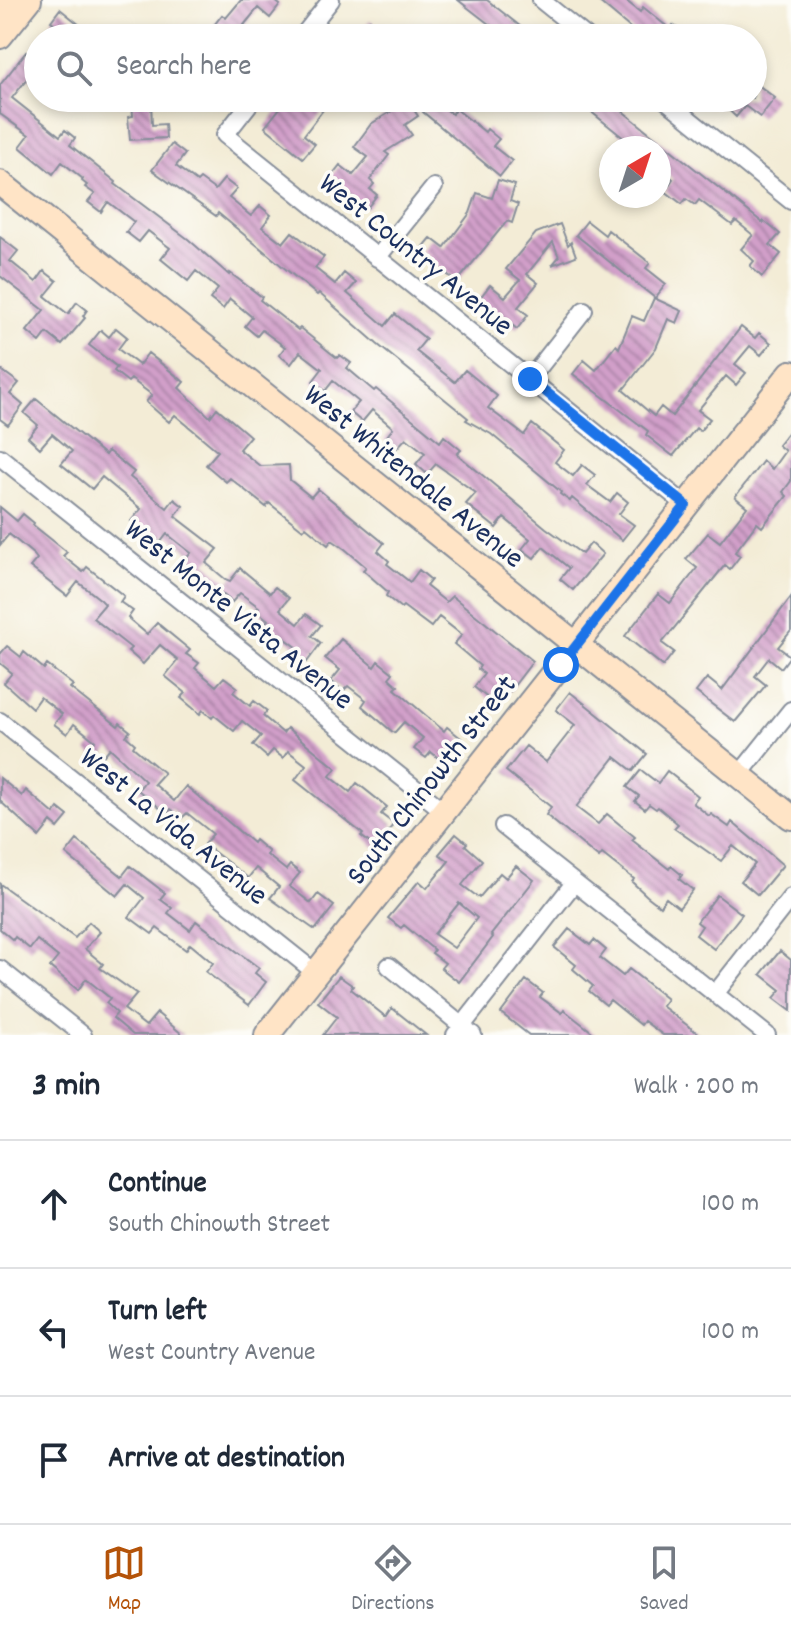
<!DOCTYPE html>
<html lang="en">
<head>
<meta charset="utf-8">
<style>
	body { margin:0; font-family:Dekko,sans-serif; background:#f6f6f7; color:#1f2937 }
	.compass { position:absolute; left:599px; top:136px; width:72px; height:72px; border-radius:50%; background:#fff; box-shadow:0 4px 12px #0003; rotate:39deg }
	.stop { position:absolute; width:24px; height:24px; margin:-18px; border:6px solid #1a73e8; border-radius:50%; background:#fff }
	.stop.end { background:#1a73e8; border-color:#fff; box-shadow:0 2px 8px #0008 }
	.list { margin:0; padding:0; list-style:none }
	h2 { display:flex; justify-content:space-between; align-items:center; height:104px; margin:0; padding:0 32px; font-size:34px }
	h2 small { font-size:26px; font-weight:400; color:#747a83 }
	.list li { display:grid; grid-template-columns:52px 1fr auto; gap:24px; align-items:center; box-sizing:border-box; height:128px; padding:0 32px; border-top:2px solid #e0e1e3 }
	.list b { display:block; font-size:30px; white-space:nowrap }
	.list p { margin:0; font-size:26px; white-space:nowrap; color:#747a83 }
	.list em { font-size:26px; font-style:normal; color:#747a83 }
	.icon { flex:none; width:44px; height:44px; fill:none; stroke:currentColor; stroke-width:2; stroke-linecap:round; stroke-linejoin:round }
	.map { position:relative; flex:none; width:791px; height:1035px; overflow:hidden }
	.search { position:absolute; background:#fff; box-shadow:0 4px 12px #0003; left:24px; right:24px; top:24px; height:88px; display:flex; align-items:center; gap:20px; box-sizing:border-box; padding:0 28px; border-radius:44px; color:#747a83; font-size:30px }
	.sheet { height:488px; background:#fff }
	nav { display:flex; justify-content:space-around; align-items:center; box-sizing:border-box; height:112px; border-top:2px solid #e0e1e3; background:#fff; font-size:22px; color:#747a83 }
	nav a { display:grid; justify-items:center; gap:4px }
	nav .on { color:#b45309 }
	.map>svg:first-child { display:block }
	.building { fill:url(#building-back-hatch); fill-rule:evenodd }
	.lines { fill:none; stroke-linecap:round; stroke-linejoin:round }
	.street-casing { stroke:#878e9a; stroke-width:20 }
	.secondary-casing { stroke:#878e9a; stroke-width:28 }
	.street { stroke:#fff; stroke-width:16 }
	.secondary { stroke:#ffe4c6; stroke-width:24 }
	.route { stroke:#1a73e8; stroke-width:10 }
	.labels { text-anchor:middle; stroke-width:7; stroke-linejoin:round; paint-order:stroke }
	.street-label { font-size:30px; fill:#1b2f5e; stroke:#fdfcf7 }
</style>
</head>
<body>
<div class="map">
<svg width="791" height="1035" viewBox="0 0 791 1035">
	<defs>
		<pattern id="building-back-hatch" width="6" height="6" patternUnits="userSpaceOnUse" patternTransform="scale(2)"><rect width="6" height="6" fill="#d19fc9"/><path d="M-1 5l2 2M0 0l6 6M5-1l2 2" fill="none" stroke="#a982a6"/></pattern>
	</defs>
	<rect width="100%" height="100%" fill="#fdfcf7"/>
	<filter id="ink" filterUnits="userSpaceOnUse"><feTurbulence type="fractalNoise" baseFrequency=".0125" numOctaves="2"/><feDisplacementMap in="SourceGraphic" scale="16" xChannelSelector="R" yChannelSelector="G"/><feConvolveMatrix kernelMatrix="1 2 1 2 8 2 1 2 1" color-interpolation-filters="sRGB"/></filter>
	<filter id="wash" filterUnits="userSpaceOnUse"><feTurbulence type="fractalNoise" baseFrequency=".006" numOctaves="4" result="noise"/><feDisplacementMap in="SourceGraphic" scale="32" xChannelSelector="R" yChannelSelector="G"/><feGaussianBlur stdDeviation="1.8" result="paint"/><feColorMatrix in="noise" values="0 0 0 0 0 0 0 0 0 0 0 0 0 0 0 0 0 1.4 0 .05"/><feComposite in="paint" operator="in"/></filter>
	<g filter="url(#wash)">
		<rect width="100%" height="100%" fill="#f3ecd6"/>
		<g id="blocks">
			<path class="building" d="M241,0h33l6,5 -10,13 -12,-10 -14,17 8,7 -5,6h-43l18,-23 4,3z
				M458,0h29l48,38h-28z
				M597,0h28l15,12 3,-5 27,22 3,-4 18,13h-49z
				M60,9l26,21 -6,8h-24l7,-8 -12,-9z
				M370,20l22,18h-37z
				M26,52l12,10v25l-10,-9 -16,20 48,38 5,-6 10,8 -5,7 46,37 -1,2 73,55 41,36 1,-2 32,24 -2,3 38,30 2,-2 37,30 3,-3 11,8 -4,5 27,23 2,-2 64,53 4,-6 17,14 -4,4 89,74 36,26 9,-11 12,11 -30,36 -13,-11 9,-11 -26,-21 -9,11 -12,-9 8,-10 -26,-21 -8,10 -30,-24 10,-11 -40,-29 -9,10 -11,-10 9,-11 -19,-15 -10,11 -12,-9 9,-12 -21,-18 -10,12 -12,-10 9,-10 -26,-21 -8,10 -12,-10 9,-12 -22,-17 -9,12 -12,-9 6,-8 -23,-17 -5,6 -12,-10 7,-9 -22,-18 -7,10 -13,-10 8,-10 -22,-18 -8,10 -27,-22 9,-11 -22,-17 -9,11 -13,-10 8,-10 -26,-20 -7,10 -13,-10 7,-8 -10,-7 2,-2 -5,-4 1,-2 -21,-17 -9,12 -33,-27 9,-12 -29,-21v-29z
				M753,81l22,17 -15,19 -15,-11 -9,11 -20,-19h37z
				M288,98h44l-28,37 11,9 -12,14 -38,-31z
				M581,98h25l157,125 1,-2 16,13 -10,11 11,9 -19,23 -12,-11 4,-5 -13,-12 12,-14 -17,-14 -4,4 -33,-25 -4,5 -9,-6 -4,5 -17,-13 8,-12 -14,-12v-19h-23l-47,-38 2,-3z
				M433,99l19,15 4,-5 29,23 2,-3 12,10 -6,7 19,15 -12,15 -77,-64z
				M151,101l1,24 13,-1 1,14 -36,2 -2,-23 5,-1 -1,-14z
				M408,101l10,15 -13,9 7,10 -27,17 4,3 -19,25 4,4 -4,5 7,6 -10,13 -38,-29 11,-14 13,10 15,-18 -14,-10 17,-23z
				M172,144l13,10 -9,12 21,16 3,-3 15,11 9,-11 13,10 -8,9 22,18 9,-10 11,9 -9,12 21,16 9,-11 17,13 15,12 -9,11 20,16 9,-11 12,10 -9,10 38,33 10,-12 31,25 -10,12 39,31 10,-12 32,26 -9,12 36,27 8,-11 32,26 -9,12 18,14 9,-11 13,10 -8,10 23,17 7,-9 11,9 -9,12 15,11 -12,15 -50,-42 -2,3 -10,-7 1,-2 -70,-58 -25,-14 2,-2 -91,-74 -58,-51 -2,2 -99,-82 -2,3 -64,-46z
				M498,180l17,5 -5,16 8,3 -6,19 -5,-2 -50,61 -29,-23 2,-2 -9,-7 10,-12 13,10 26,-35 7,-20 15,5z
				M587,221l18,14 3,-5 42,33 -4,5 20,16 -11,14 -79,-63z
				M560,224l8,21 3,-3 5,14 -24,9 7,-8 -6,-15 -26,32 11,9 -20,24 10,8 -11,14 -38,-30 11,-14 15,12 15,-17 -14,-11 30,-36z
				M0,237l18,14 -8,10 26,21 8,-11 13,10 -12,15 23,18 9,-12 10,8 -4,6 2,2 -23,27 -15,-12 -7,9 -13,-11 17,-21 -44,-34z
				M654,298l28,13 -5,12 -9,-4 -12,29 -33,42 31,26 7,-9 11,9 69,-89 14,11 4,-5 12,10 -10,12 -11,-9 -15,18 11,9 -10,12 -10,-9 -28,34 12,9 -10,12 -4,-3 -23,28 -27,-21 2,-4 -75,-57 11,-14 12,10 20,-25 3,3 13,-32 12,5z
				M116,328l11,9 -9,12 21,16 9,-12 36,29 -5,6 31,29 7,-9 33,28 -11,13 21,17 29,-1 1,15 21,17 7,-8 66,54 -6,8 11,10 -2,3 23,18 9,-12 12,10 -5,6 20,16 6,-6 81,65 -23,30 -9,-7 -12,15 -15,-12 10,-13 -6,-5 2,-3 -26,-22 8,-9 -23,-18 -8,10 -28,-21 -2,2 -15,-12 2,-4 -25,-22 3,-3 -21,-18 -13,-9 -4,5 -22,-18 -3,3 -34,-27 -3,4 -36,-29 -4,4 -20,-17 12,-14 -43,-36 -6,7 -23,-20 6,-7 -21,-16 -3,3 -14,-11 3,-4 -28,-22 12,-15 8,7z
				M0,369l19,14 -9,11 13,11 -15,20 -8,-6z
				M36,399l69,56 3,-4 26,21 -4,5 37,31 7,-9 9,7 -8,10 43,33 -12,14 19,16 5,2 10,-13 30,25 5,-6 14,11 -9,11 18,15 8,-10 15,11 -9,11 9,7 -14,19 -13,-9 4,-5 -20,-15 -3,3 -13,-10 6,-6 -12,-10 3,-3 -19,-14 -8,9 -49,-40 8,-9 -24,-19 -7,9 -29,-22 10,-12 -22,-18 -17,-14 -10,12 -31,-25 11,-13 -20,-17 -12,14 -12,-11 10,-12 -14,-12z
				M791,429v52l-8,11 4,4 -25,31 -5,-4 -22,29 5,4 -10,13 -5,-4 -63,78 12,9 -11,14 -38,-30 33,-42 12,9 27,-35 -11,-9 22,-26 12,9 27,-35 -12,-10 28,-36 9,8 13,-18 -7,-6z
				M0,507l17,14 6,-7 11,9 -1,2 34,27 -4,4 20,16 4,-5 37,29 -4,6 13,9 -5,7 19,16 10,-11 33,27 -4,4 13,9 -4,5 21,18 8,-9 13,10 -4,5 17,14 4,-5 13,10 -4,5 20,17 4,-5 49,40 -6,8 20,16 7,-9 30,24 -6,7 13,10 -19,23 -14,-11 2,-2 -68,-54 11,-15 -18,-14 -5,7 -10,-8 -6,7 -14,-12 8,-9 -19,-15 -8,10 -20,-16 -2,3 -9,-8 -3,4 -19,-16 5,-5 -21,-17 13,-16 -18,-15 -17,19 -15,-13 3,-3 -38,-30 12,-14 -4,-4 -23,-18 -11,14 -37,-29 7,-8 -3,-4 -25,-21 -9,11z
				M791,597v34l-13,16 12,9 -9,12 -12,-10 -14,18 11,9 -31,37 -39,-30 11,-14 15,12z
				M341,639l33,28 4,-6 15,12 -4,5 9,8 -3,3 49,42 3,-4 15,12 -19,23 -12,-10 -5,6 -12,-9 9,-11 -19,-16 -10,11 -32,-27 4,-6 -18,-14 -5,5 -12,-10 9,-11 -15,-12z
				M7,646l14,11 3,-5 20,17 3,-4 26,20 -3,3 48,38 2,-3 10,8 -4,5 9,8 -2,3 31,26 -10,11 20,17 12,-15 67,57 2,-3 14,12 -2,3 19,15 4,-5 10,8 -11,13 22,17 7,-9 16,12 -19,24 -45,-32 9,-11 -23,-19 -8,10 -44,-34 9,-10 -26,-21 -5,5 -11,-9 -4,5 -29,-24 7,-9 -35,-33 -11,13 -12,-10 8,-10 -21,-17 -7,10 -13,-10 8,-10 -22,-17 -8,11 -28,-25 8,-10 -12,-10v-9z
				M570,692l77,62 -14,17 -18,-14 -39,50 22,17 9,-10 28,23 -3,3 37,29 2,-3 11,9 -3,4 14,11 -14,18 -13,-10 -6,8 -13,-10 -15,-14 2,-3 -32,-25 -3,4 -53,-43 5,-8 -45,-36 20,-25 20,16 29,-37 -19,-15z
				M641,770l17,13 9,-12 31,25 -5,7 16,13 2,-2 18,13 3,-5 51,43 -25,30 -17,-14 14,-17 -22,-18 -12,15 -47,-33 4,-4 -20,-17 -2,2 -7,-5 -4,5 -10,-8 4,-5 -12,-9z
				M0,778l22,18 4,-6 28,24 4,-6 10,8 -10,12 -7,-6 -12,15 -39,-36z
				M456,834l11,9 -2,2 17,15 -20,25 17,13 21,-25 6,5 10,-12 18,14 -43,55 2,2 -34,45 -18,-14 4,-5 -13,-10 2,-3 -30,-25 -3,3 -13,-10 31,-37 8,7 22,-27 -10,-7zM459,903l18,15 -23,30 -20,-14z
				M77,840l45,36 8,-10 35,27 -5,6 12,9 -4,5 22,17 6,-9 63,47 -4,5 11,9 -17,23 -43,-33 7,-9 -23,-19 -4,6 -29,-22 -5,6 -23,-17 15,-19 -17,-14 -10,12 -51,-42z
				M0,884l75,54 14,-16 11,10 -15,17 18,15 -3,4 37,26 -13,15 22,17 11,-13 26,22h-50l-20,-17 4,-5 -11,-10 4,-5 -24,-19 -8,11 -28,-23 8,-10 -21,-17 -7,9 -15,-12 -2,3 -13,-11z
				M717,895l25,19 -28,35 -18,-14 6,-9 -5,-4z
				M569,929l21,16 4,-5 12,10 -6,8 23,18 6,-7 38,30 -5,7 38,29h-37l-19,-14 -3,4 -31,-25 -4,5 -17,-14 4,-5 -20,-17 3,-4 -22,-18z
				M780,951l11,9v51l-17,-13 7,-8 -20,-16z
				M339,976l14,10 -2,3 35,28 6,-9 34,27h-103l14,-18 -19,-15z
				M526,980l17,13 -3,4 22,16 2,-3 32,25h-67l-28,-22z"/>
		</g>
	</g>
	<g filter="url(#ink)">
		<use href="#blocks" fill-opacity="0" stroke="#878e9a" stroke-width="2"/>
		<g class="lines">
			<defs>
				<path id="street" d="M541,0l47,38
					M301,38l30,-38
					M254,98l-29,37 461,370
					M663,98l128,103
					M377,258l57,-71
					M530,379l54,-69
					M0,457l445,355
					M0,721l316,252
					M739,775l52,-65
					M503,826l264,209
					M389,966l84,69
					M0,969l83,66
					M715,994l76,-97
					M455,1035l119,-152"/>
				<path id="secondary" d="M0,8l6,-8
					M0,36l29,-36
					M0,183l791,634
					M267,1035l524,-662"/>
			</defs>
			<use href="#street" class="street-casing"/>
			<use href="#secondary" class="secondary-casing"/>
			<use href="#street" class="street"/>
			<use href="#secondary" class="secondary"/>
		</g>
	</g>
	<g class="lines" filter="url(#ink)">
		<path class="route" d="M530,379l156,126 -125,160"/>
	</g>
	<g class="labels">
		<g class="street-label">
			<text transform="translate(417 253) rotate(39)" y="10">West Country Avenue</text>
			<text transform="translate(415 475) rotate(39)" y="10">West Whitendale Avenue</text>
			<text transform="translate(240 613) rotate(39)" y="10">West Monte Vista Avenue</text>
			<text transform="translate(430 779) rotate(-52)" y="10">South Chinowth Street</text>
			<text transform="translate(175 825) rotate(39)" y="10">West La Vida Avenue</text>
		</g>
	</g>
</svg>
<svg class="compass" viewBox="-18 -18 36 36"><path d="M0-13l5 13h-10z" fill="#e53935"/><path d="M0 13l5-13h-10z" fill="#747a83"/></svg>
<div class="stop" style="left:561px;top:665px"></div>
<div class="stop end" style="left:530px;top:379px"></div>
<div class="search"><svg class="icon" aria-label="search" viewBox="0 0 24 24"><circle cx="10" cy="10" r="6"/><path d="M15 15l6 6"/></svg>Search here</div>
</div>
<section class="sheet">
<h2>3 min<small>Walk · 200 m</small></h2>
<ul class="list">
<li><svg class="icon" aria-label="ahead" viewBox="0 0 24 24"><path d="M12 20V5M6 11l6-6 6 6"/></svg><div><b>Continue</b><p>South Chinowth Street</p></div><em>100 m</em></li>
<li><svg class="icon" aria-label="left" viewBox="0 0 24 24"><path d="M17 20v-9H6M10 6l-5 5 5 5"/></svg><div><b>Turn left</b><p>West Country Avenue</p></div><em>100 m</em></li>
<li><svg class="icon" aria-label="arrive" viewBox="0 0 24 24"><path d="M6 21V4h12l-3 4 3 4H6"/></svg><div><b>Arrive at destination</b></div></li>
</ul>
</section>
<nav>
<a class="on"><svg class="icon" aria-label="map" viewBox="0 0 24 24"><path d="M3 6l6-2 6 2 6-2v14l-6 2-6-2-6 2zM9 4v14M15 6v14"/></svg>Map</a>
<a><svg class="icon" aria-label="directions" viewBox="0 0 24 24"><path d="M12 3l9 9-9 9-9-9zM9 14v-3h6M13 9l2 2-2 2"/></svg>Directions</a>
<a><svg class="icon" aria-label="saved" viewBox="0 0 24 24"><path d="M7 4h10v16l-5-4-5 4z"/></svg>Saved</a>
</nav>
</body>
</html>
